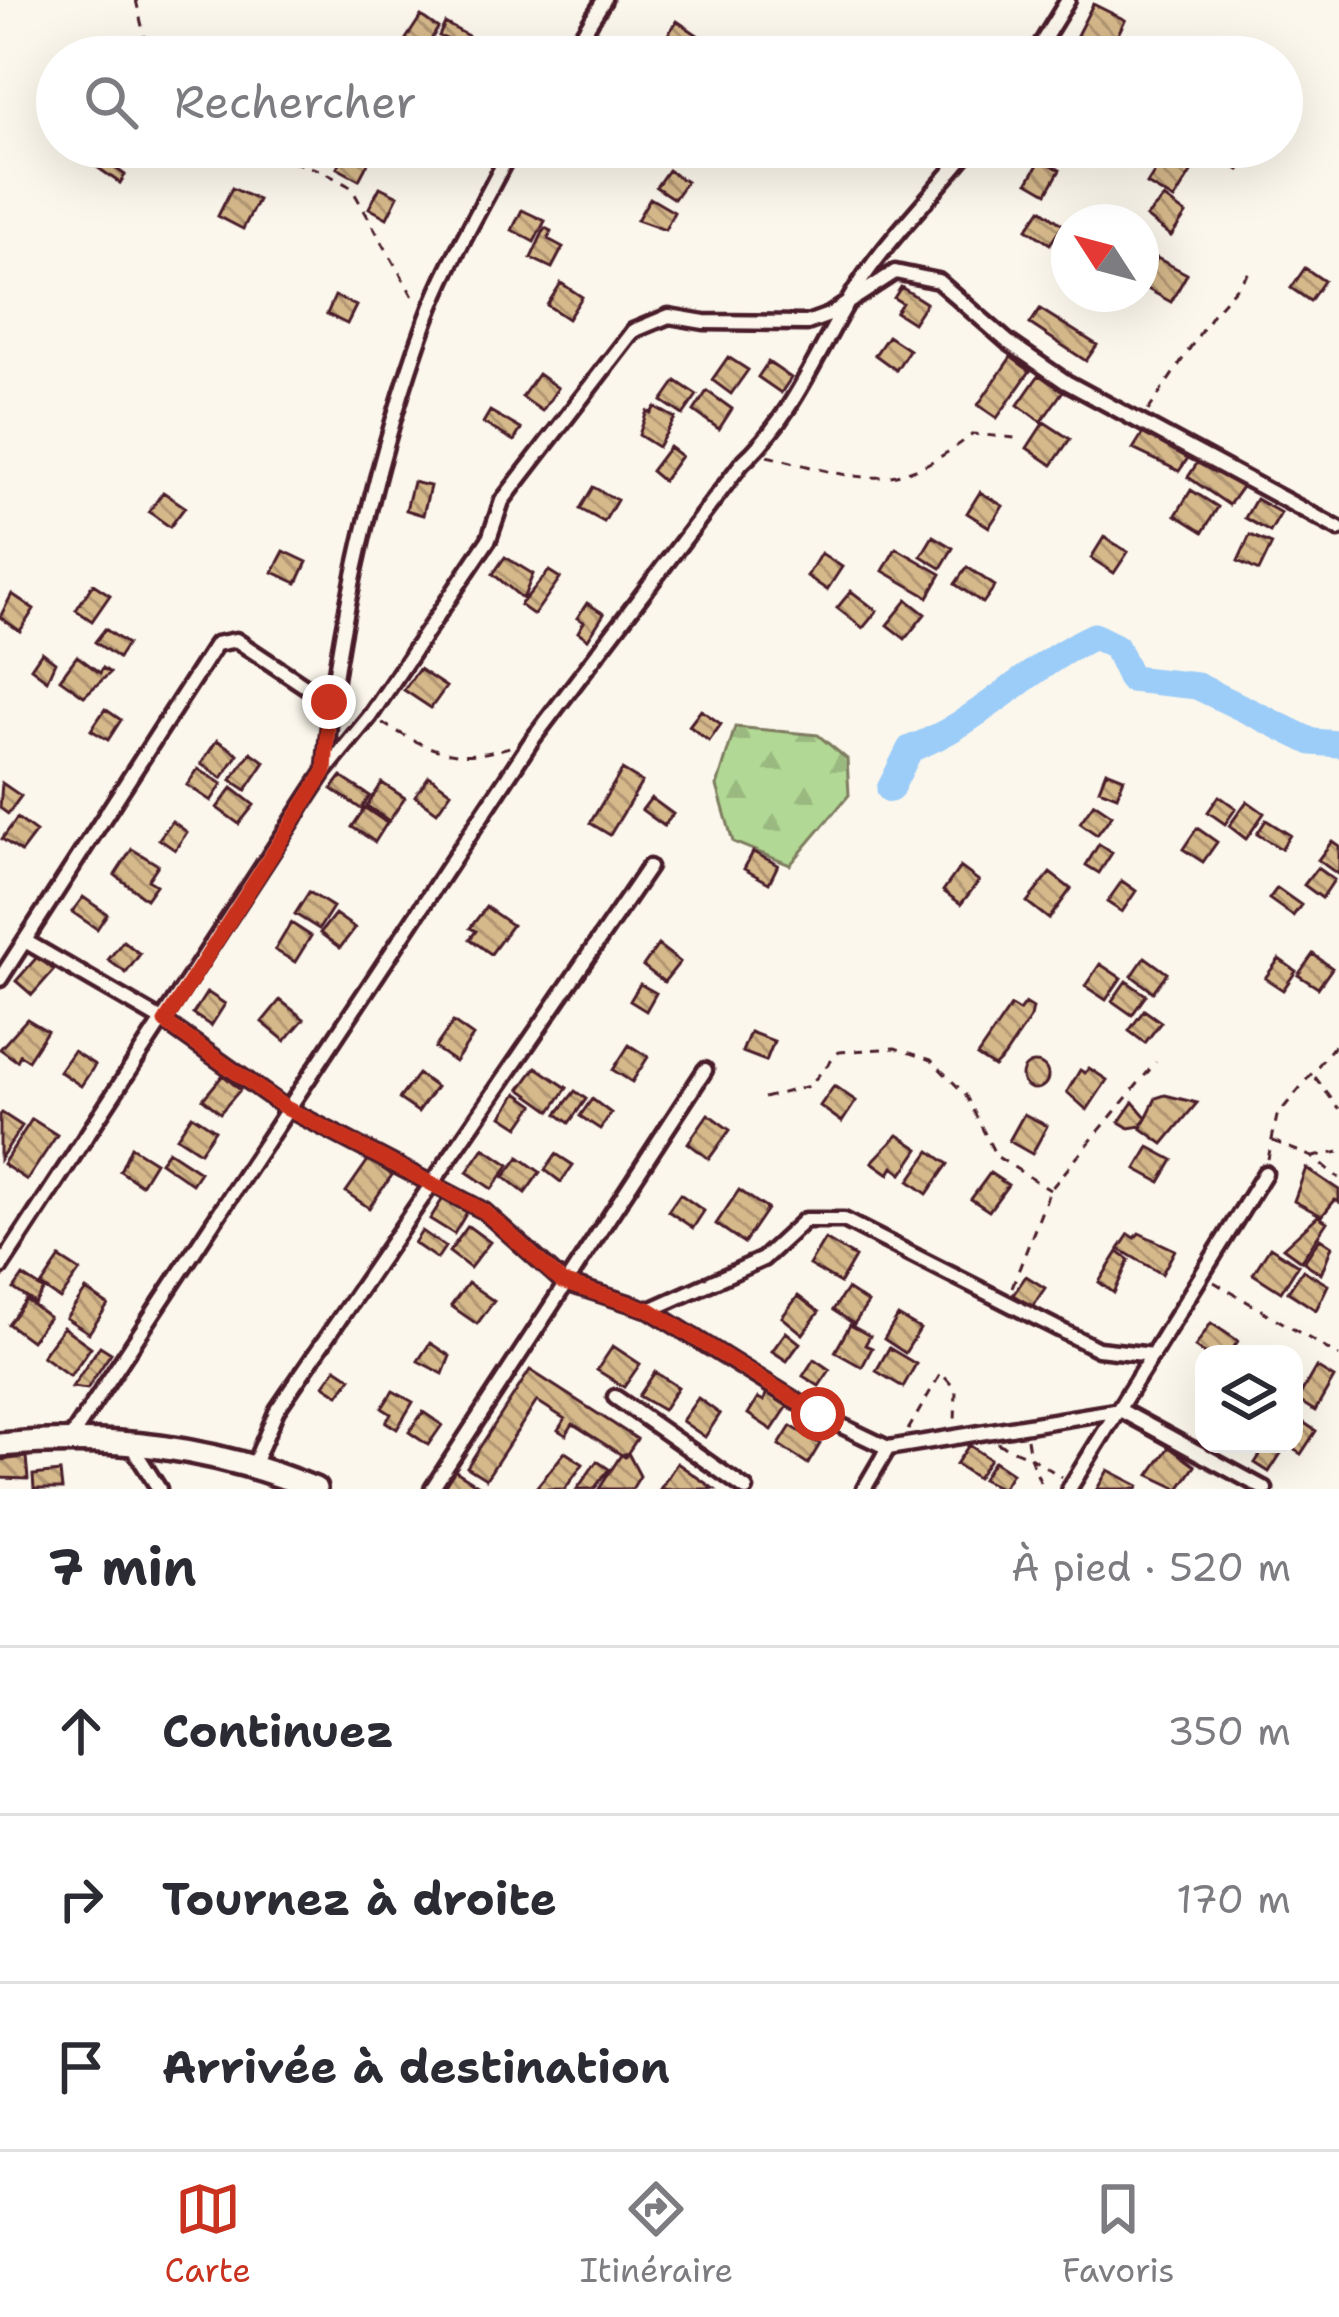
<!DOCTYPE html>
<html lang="fr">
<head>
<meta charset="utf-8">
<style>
	body { margin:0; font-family:"Shantell Sans",sans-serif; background:#f2f2f3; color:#2b2b33 }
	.controls { position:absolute; right:36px; bottom:36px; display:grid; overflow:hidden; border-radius:24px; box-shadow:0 12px 48px #0002 }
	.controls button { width:108px; height:108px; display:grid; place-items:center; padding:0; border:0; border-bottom:3px solid #e1e1e2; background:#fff; color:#2b2b33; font:60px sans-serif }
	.compass { position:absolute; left:1051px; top:204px; width:108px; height:108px; border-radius:50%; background:#fff; box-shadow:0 12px 48px #0002; rotate:306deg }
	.stop { position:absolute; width:36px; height:36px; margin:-27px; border:9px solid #c8321e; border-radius:50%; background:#fff }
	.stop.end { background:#c8321e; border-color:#fff; box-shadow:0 3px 12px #0008 }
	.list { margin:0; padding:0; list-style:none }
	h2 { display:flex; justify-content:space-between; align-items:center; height:156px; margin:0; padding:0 48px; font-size:51px }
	h2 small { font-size:39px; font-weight:400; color:#7c7c81 }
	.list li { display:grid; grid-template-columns:78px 1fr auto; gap:36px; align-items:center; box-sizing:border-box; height:168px; padding:0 48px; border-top:3px solid #e1e1e2 }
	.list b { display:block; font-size:45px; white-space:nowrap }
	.list em { font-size:39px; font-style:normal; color:#7c7c81 }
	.icon { flex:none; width:66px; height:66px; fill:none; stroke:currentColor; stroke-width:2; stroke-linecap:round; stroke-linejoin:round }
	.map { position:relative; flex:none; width:1339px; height:1489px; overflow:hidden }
	.search { position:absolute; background:#fff; box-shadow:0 12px 48px #0002; left:36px; right:36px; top:36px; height:132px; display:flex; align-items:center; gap:30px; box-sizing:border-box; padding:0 42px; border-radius:66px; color:#7c7c81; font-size:45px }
	.sheet { height:660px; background:#fff }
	nav { display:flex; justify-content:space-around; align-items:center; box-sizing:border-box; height:168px; border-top:3px solid #e1e1e2; background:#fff; font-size:33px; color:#7c7c81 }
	nav a { display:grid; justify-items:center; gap:6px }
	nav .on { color:#c8321e }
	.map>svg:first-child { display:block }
	.forest { fill:url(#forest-firs); stroke:#7e7c60; stroke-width:3 }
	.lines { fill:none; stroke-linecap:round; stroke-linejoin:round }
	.river { stroke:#9cccf8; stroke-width:27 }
	.building { fill:url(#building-back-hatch); stroke:#4a1f2b; stroke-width:3 }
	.minor-casing { stroke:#4a1f2b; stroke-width:21 }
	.trunk-casing { stroke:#4a1f2b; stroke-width:30 }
	.path { stroke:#4a1f2b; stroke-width:3; stroke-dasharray:9 9; stroke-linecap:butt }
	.minor { stroke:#fbf7ec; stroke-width:12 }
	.trunk { stroke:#fbf7ec; stroke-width:21 }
	.route { stroke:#c8321e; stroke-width:15 }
</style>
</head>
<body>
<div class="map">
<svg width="1339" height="1489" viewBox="0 0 1339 1489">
	<defs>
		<pattern id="forest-firs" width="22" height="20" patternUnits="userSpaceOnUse" patternTransform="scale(3)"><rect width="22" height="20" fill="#b1d894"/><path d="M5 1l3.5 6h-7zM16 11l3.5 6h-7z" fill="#9ab980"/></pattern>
		<pattern id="building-back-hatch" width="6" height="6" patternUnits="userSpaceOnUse" patternTransform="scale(3)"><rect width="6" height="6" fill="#d6b98b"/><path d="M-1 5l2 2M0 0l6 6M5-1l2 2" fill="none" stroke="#b09672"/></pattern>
	</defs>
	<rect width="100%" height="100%" fill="#fbf7ec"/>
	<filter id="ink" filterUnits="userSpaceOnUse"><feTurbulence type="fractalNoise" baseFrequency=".00833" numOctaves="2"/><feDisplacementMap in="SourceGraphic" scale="24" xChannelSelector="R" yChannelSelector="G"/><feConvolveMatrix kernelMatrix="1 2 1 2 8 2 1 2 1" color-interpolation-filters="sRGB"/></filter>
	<g filter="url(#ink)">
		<path class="forest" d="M735,727l83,8 29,24 2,36 -59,70 -57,-23 -16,-56z"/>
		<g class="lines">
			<path class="river" d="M890,789l20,-40c72,-27 116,-82 184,-113l22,11 15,32 66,7 115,56 27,2"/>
		</g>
		<path class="building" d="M1093,4l32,16 -16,33 -33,-16z
			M421,16l17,12 -13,22 -19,-11z
			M677,21l22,15 -14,21 -23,-14z
			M445,23l48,27 -4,7 -50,-21z
			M1240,39l30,18h-41z
			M90,147h28l-4,20 11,8 -5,8 -36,-25z
			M1229,147l25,3 -15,20 -18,-12z
			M1169,149l26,17 -21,34 -27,-16z
			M347,150l22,11 -10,19 -22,-12z
			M1041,159l19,11 -13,23 -19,-11z
			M668,170l18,12 -12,17 -18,-12z
			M380,187l18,9 -11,22 -18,-10z
			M232,188l26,12 -15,29 -25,-13z
			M650,198l24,14 -9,18 -28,-10z
			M1164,198l22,16 -15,22 -25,-19z
			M1041,209l22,16 -13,19 -23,-15z
			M522,210l23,11 -11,21 -22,-12z
			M545,228l6,3 -3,8 15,8 -11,21 -21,-10z
			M1157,258l30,16 -16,28 -29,-16z
			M1305,268l19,13 -14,20 -19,-13z
			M561,283l21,14 -14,22 -21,-14z
			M901,287l25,16 -13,20 -17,-11 6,-9 -8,-5z
			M335,296l21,10 -9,18 -20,-10z
			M1040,309l57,36 -11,16 -56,-37z
			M888,336l21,14 -13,20 -21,-15z
			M728,357l20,13 -17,24 -19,-14z
			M1011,357l19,14 -33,47 -19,-13z
			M768,362l23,16 -10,15 -23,-16z
			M538,374l20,14 -16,23 -20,-14z
			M1039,375l24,16 -22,31 -23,-17z
			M676,381l21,14 -14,20 -21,-14z
			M707,391l25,18 -13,20 -25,-18z
			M655,407l20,11 -17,29 -19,-12 8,-24 4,2z
			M490,411l31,18 -7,12 -31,-18z
			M1044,422l26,17 -18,26 -25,-17z
			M1143,433l45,25 -9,13 -46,-22z
			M669,447l12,9 -18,25 -12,-10z
			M1198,462l44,25 -13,18 -41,-28z
			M413,482l17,4 -7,29 -17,-5z
			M593,487l24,13 -13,22 -24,-13z
			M1191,490l27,17 -15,25 -27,-17z
			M163,492l22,15 -15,20 -21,-15z
			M980,492l23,14 -14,21 -22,-14z
			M1256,499l25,14 -11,19 -25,-14z
			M1250,535l22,9 -13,27 -21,-10z
			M933,536l20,12 -12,20 -20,-12z
			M1104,537l24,15 -14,21 -23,-15z
			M896,548l45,26 -13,23 -45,-26z
			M284,551l23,11 -10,21 -24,-11z
			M821,553l21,14 -15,23 -20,-14z
			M505,557l28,17 -10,25 -30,-25z
			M967,567l28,19 -12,17 -28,-19z
			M549,571l11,7 -26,37 -14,-10z
			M93,584l17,11 -18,26 -16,-11z
			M851,591l26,20 -14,17 -26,-20z
			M12,594l22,15 -14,22 -20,-14z
			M907,600l18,14 -20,25 -18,-14z
			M587,603l17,11 -16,25 -10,-7 6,-10 -7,-4z
			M105,629l22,15 -9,14 -23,-16z
			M42,652l13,10 -8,18 -16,-12z
			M77,656l23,17 3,-5 7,5 -26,23 -24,-17z
			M419,669l27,18 -15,21 -27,-18z
			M105,709l16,11 -13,20 -17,-10z
			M701,710l20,14 -12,17 -20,-15z
			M217,740l21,14 -16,24 -21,-14z
			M251,752l14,10 -19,28 -15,-10z
			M198,769l24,15 -11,17 -24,-16z
			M622,770l20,12 -32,53 -20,-12z
			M1106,771l18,7 -7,18 -18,-7z
			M429,776l22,16 -14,20 -22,-16z
			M341,777l29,19 -9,13 -29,-20z
			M2,783l19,13 -13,18 -8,-6z
			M382,783l23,15 -16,23 -22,-15z
			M232,788l22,17 -15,19 -22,-16z
			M1219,796l17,12 -11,16 -17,-12z
			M651,798l22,16 -9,12 -22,-16z
			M1247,801l17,12 -18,26 -17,-13z
			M1094,803l18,12 -15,20 -17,-12z
			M365,808l22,15 -12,19 -23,-15z
			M17,818l19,14 -15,20 -19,-13z
			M1266,820l24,15 -9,14 -24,-15z
			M172,821l15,11 -12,18 -16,-11z
			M1197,828l20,14 -14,20 -20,-13z
			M1332,841l7,5v29l-21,-15z
			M1099,844l13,9 -13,20 -13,-8z
			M132,849l26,16 -10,15 8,5 -10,14 -31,-24z
			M753,852l25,13 -9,18 -25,-14z
			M960,867l19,14 -18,23 -18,-13z
			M1317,868l17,12 -12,18 -18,-13z
			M1050,873l21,16 -22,30 -22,-17z
			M1122,881l14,10 -14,21 -15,-10z
			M1277,888l24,17 -8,11 -24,-17z
			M309,892l24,15 -14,22 -24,-15z
			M83,897l24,17 -10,15 -25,-17z
			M486,907l26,18 -21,29 -21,-15 6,-8 -6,-3z
			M335,914l20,14 -15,20 -20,-15z
			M291,923l20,13 -16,26 -20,-12z
			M123,941l17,13 -14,19 -18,-13z
			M658,945l22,17 -16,20 -21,-16z
			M1313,954l19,14 -14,20 -20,-13z
			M38,956l16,14 -22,25 -16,-14z
			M1145,957l22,16 -14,19 -21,-16z
			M1279,959l17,12 -13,19 -18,-12z
			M1100,964l21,14 -15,22 -21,-14z
			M1126,981l20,14 -14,20 -20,-14z
			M640,984l16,9 -10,18 -16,-10z
			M207,992l18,12 -14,22 -18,-12z
			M280,1000l24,19 -19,22 -23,-19z
			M1025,1003l8,5 -2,9 -27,40 -10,10 -17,-11 34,-50 8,5z
			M1144,1010l17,12 -16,21 -16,-12z
			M27,1019l20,12 -19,29 -8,-5 -3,6 -17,-12z
			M453,1022l20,14 -18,26 -20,-14z
			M750,1032l24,9 -8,20 -24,-9z
			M629,1045l19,12 -16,25 -19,-12z
			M73,1051l22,14 -14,21 -22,-15z
			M1022 1076a13 13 0 1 1 26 0a13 13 0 1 1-26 0Z
			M536,1067l31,21 -16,23 -31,-22z
			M1089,1068l18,12 -20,30 -20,-18 13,-22 5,3z
			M418,1074l18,13 -18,25 -19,-13z
			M223,1075l17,15 -20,23 -17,-14z
			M834,1086l22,15 -14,21 -22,-16z
			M575,1091l11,8 -17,24 -12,-9z
			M517,1093l17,12 -15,22 -17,-11z
			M1165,1095l32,8 -34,41 -22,-16 15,-30z
			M592,1099l19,14 -11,16 -20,-13z
			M1133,1102l13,15 -5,9 -12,2 -10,-6z
			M2,1113l20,13 -22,33v-44z
			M708,1114l22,16 -21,29 -21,-16z
			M1024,1114l23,12 -15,28 -23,-13z
			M192,1115l23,15 -15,22 -23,-15z
			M32,1119l25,16 -30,45 -24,-16z
			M898,1135l21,14 -17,25 -9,-7 -4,7 -17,-12z
			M131,1147l24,15 -14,23 -21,-14z
			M1149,1147l24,13 -13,22 -24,-13z
			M484,1148l25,17 -17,24 -25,-17z
			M168,1151l32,21 -8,12 -32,-22z
			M930,1151l18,13 -21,30 -18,-13z
			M556,1154l17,11 -12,17 -16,-12z
			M519,1157l21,15 -15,21 -21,-16z
			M369,1159l23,16 -23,33 -23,-16z
			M1306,1168l33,22v12l-4,-2 -13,16 -28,-15z
			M990,1173l18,12 -19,26 -18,-12z
			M739,1190l28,19 -23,34 -28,-19z
			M447,1192l23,15 -16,27 -24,-15z
			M680,1194l24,17 -11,17 -25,-17z
			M1318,1216l9,6 -26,39 -18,-13z
			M468,1226l22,16 -20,26 -21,-16z
			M422,1231l23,16 -8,12 -23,-16z
			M1139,1233l36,17 -13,24 -43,-25 10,-15 6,4z
			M1320,1238l12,8 -11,28 -17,-12z
			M825,1239l30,18 -15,26 -31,-18z
			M1270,1247l28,18 -17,27 -28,-18z
			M1118,1252l11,8 -15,33 -15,-11z
			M60,1258l20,13 -20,28 -19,-13z
			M1303,1270l25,15 -12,25 -28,-18z
			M23,1276l21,14 -9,13 -21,-14z
			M1026,1276l19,12 -13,19 -19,-12z
			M468,1283l26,18 -17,23 -26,-18z
			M847,1289l21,14 -14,21 -21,-14z
			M86,1290l22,15 -19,28 -23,-15z
			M798,1296l21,16 -16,22 -21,-17z
			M26,1300l23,17 -18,24 -23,-17z
			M898,1316l22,13 -15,24 -21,-14z
			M1211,1323l27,18 -9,13h-24l-10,-7z
			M850,1325l20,11 -5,9 7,3 -10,19 -27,-15z
			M63,1327l28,20 -21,29 -28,-20z
			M786,1332l14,11 -13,18 -15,-10z
			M430,1343l20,13 -7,18 -25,-13z
			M100,1346l11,7 -24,36 -15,-2z
			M613,1346l27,18 -16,23 -27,-17z
			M889,1348l27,16 -13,23 -27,-16z
			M814,1359l16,11 -11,16 -16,-10z
			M1316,1367l18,11 -19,33 -18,-11z
			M336,1368l15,10 -12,17 -15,-10z
			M530,1370l107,69 -12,18 -52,-33 -7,11 -8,-5 7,-11 -28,-18 -51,78 -19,-12z
			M655,1372l23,15 -15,23 -24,-14z
			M768,1387l24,13 -20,30 -24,-16 10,-16 6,3z
			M393,1391l20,11 -16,27 -11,-7 5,-8 -9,-6z
			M698,1398l22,16 -15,23 -23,-16z
			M423,1412l19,13 -14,20 -19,-13z
			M1294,1416l22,15 -15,23 -16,-10h9z
			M791,1426l29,18 -12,20 -29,-19z
			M1267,1444l18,3 -16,25 -14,-9z
			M969,1445l21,14 -13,19 -21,-14z
			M1169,1447l26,19 -16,23 -30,-14z
			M565,1452l18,12 -18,25h-30z
			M628,1453l12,23 -8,13h-33l22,-34z
			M26,1457l2,22 -28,-1v-18z
			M597,1461l12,8 -15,20h-17z
			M994,1461l18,12 -10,16 -20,-10z
			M677,1463l37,26h-54z
			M451,1468l28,18 -2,3 -38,-2z
			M1108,1470l31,16 -2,3h-40z
			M60,1472l2,17h-28l-1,-14z"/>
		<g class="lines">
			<defs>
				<path id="minor" d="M568,57l36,-57
					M1033,57l35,-57
					M325,770c9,-137 54,-320 101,-449 22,-60 58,-117 86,-174
					M25,941l140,81 121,86 198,103 79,71 87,28 167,104 71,34 232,-38 145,79
					M0,979l216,-335 20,-4 93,62
					M0,1268l325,-497 45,-55 119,-177 13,-38 131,-170 36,-15 35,6 103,1 22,-8 66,-43 43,9 70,61 58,40 273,147
					M650,1310l113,-51 42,-39h39l254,129 55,6
					M615,1397l131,92
					M70,1439l462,-699 210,-277c50,-46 73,-106 107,-163 32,-55 83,-103 122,-153
					M131,1445l28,44
					M254,1464l23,-54 372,-543
					M432,1489l273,-419
					M864,1489l24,-41
					M1069,1489l196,-316"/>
				<path id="trunk" d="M0,1445c112,-10 211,1 315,44"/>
			</defs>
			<use href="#minor" class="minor-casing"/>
			<use href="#trunk" class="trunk-casing"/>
			<path class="path" d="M136,0l13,57
				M241,147l79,23 31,17 65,115
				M1148,411l64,-96 41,-47
				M767,456c93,22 124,42 206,-22l42,4
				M382,723c51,29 74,41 131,23
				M1315,1077l24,32
				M764,1098l45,-12 30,-34 56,-4 36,12 34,34 31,62 54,34
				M1273,1141l39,16 27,21
				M1313,1157l26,-5
				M1268,1159l9,-43 62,-76
				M1214,1282l125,74
				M1012,1287l38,-97 106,-128
				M908,1430l33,-57 15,17 -1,33
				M1027,1439l3,18 32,20
				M997,1443l33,14 13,32"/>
			<use href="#minor" class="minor"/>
			<use href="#trunk" class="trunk"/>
		</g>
	</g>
	<g class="lines" filter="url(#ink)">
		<path class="route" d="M329,702l-4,69 -160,251 121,86 198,103 78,71 88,28 168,104"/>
	</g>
</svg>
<div class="controls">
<button><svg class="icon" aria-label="layers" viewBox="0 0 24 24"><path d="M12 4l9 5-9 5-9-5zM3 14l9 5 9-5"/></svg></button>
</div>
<svg class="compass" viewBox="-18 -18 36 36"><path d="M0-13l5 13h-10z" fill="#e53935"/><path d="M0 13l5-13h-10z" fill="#7c7c81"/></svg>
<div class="stop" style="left:818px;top:1414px"></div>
<div class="stop end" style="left:329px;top:702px"></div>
<div class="search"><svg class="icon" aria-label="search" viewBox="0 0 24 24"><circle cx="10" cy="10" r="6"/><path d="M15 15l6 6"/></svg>Rechercher</div>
</div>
<section class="sheet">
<h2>7 min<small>À pied · 520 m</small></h2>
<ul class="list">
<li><svg class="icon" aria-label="ahead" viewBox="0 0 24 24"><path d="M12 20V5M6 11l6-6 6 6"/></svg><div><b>Continuez</b></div><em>350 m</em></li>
<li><svg class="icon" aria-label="right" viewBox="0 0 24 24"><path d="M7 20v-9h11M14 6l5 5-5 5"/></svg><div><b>Tournez à droite</b></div><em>170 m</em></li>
<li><svg class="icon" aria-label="arrive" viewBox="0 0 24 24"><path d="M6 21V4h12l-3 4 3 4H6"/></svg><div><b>Arrivée à destination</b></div></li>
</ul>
</section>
<nav>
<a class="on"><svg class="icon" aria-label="map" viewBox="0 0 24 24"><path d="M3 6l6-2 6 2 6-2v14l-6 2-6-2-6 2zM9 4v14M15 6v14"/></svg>Carte</a>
<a><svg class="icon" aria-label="directions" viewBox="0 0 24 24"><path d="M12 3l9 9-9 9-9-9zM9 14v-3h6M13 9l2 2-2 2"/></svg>Itinéraire</a>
<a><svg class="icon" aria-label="saved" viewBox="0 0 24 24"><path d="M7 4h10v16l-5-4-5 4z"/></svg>Favoris</a>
</nav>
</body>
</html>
